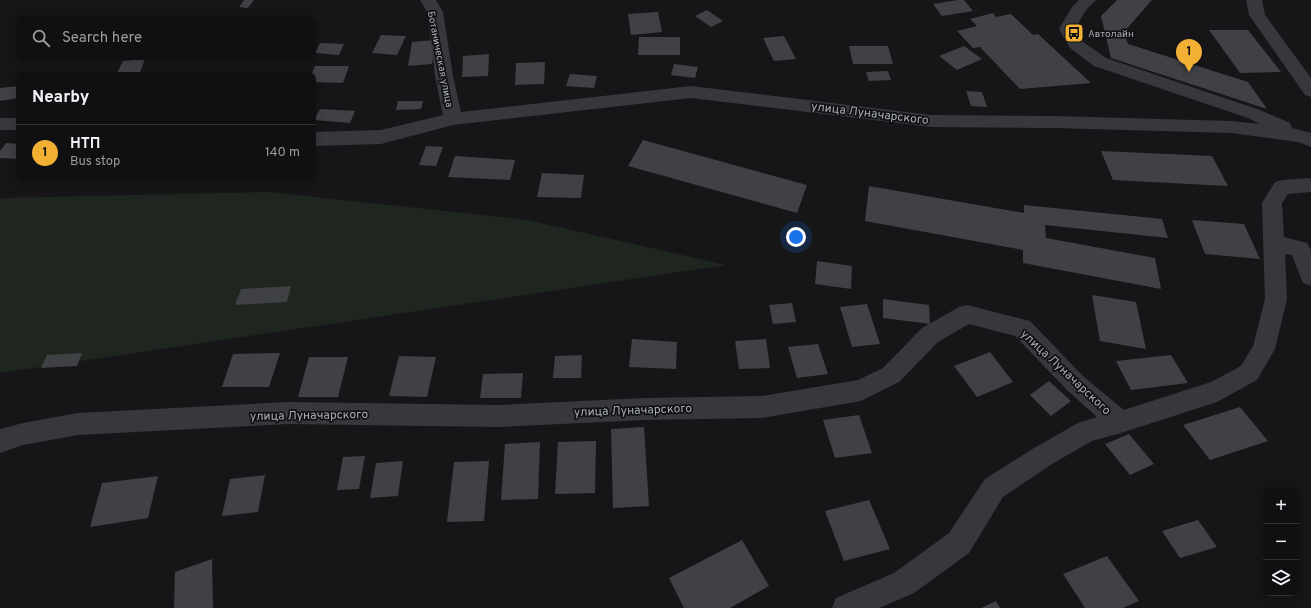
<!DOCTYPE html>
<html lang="en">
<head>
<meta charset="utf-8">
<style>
	body { margin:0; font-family:Overpass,sans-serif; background:#1e1e20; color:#f1f3f6 }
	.controls { position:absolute; right:12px; bottom:12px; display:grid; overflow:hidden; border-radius:8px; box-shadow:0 2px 10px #0003 }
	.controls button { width:36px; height:36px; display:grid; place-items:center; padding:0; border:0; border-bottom:1px solid #303032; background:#101012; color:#f1f3f6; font:20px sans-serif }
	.you { position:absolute; left:796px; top:237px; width:14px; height:14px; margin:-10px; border:3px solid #fff; border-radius:50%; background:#1a73e8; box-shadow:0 0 0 6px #1a73e833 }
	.badge { display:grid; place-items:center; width:26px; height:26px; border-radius:50%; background:#f2b134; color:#111; font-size:13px; font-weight:700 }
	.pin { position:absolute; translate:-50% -33px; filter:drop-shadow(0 1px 2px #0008) }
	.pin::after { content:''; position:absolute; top:21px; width:14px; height:12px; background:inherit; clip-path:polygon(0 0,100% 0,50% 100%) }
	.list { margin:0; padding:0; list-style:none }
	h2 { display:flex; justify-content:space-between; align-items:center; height:52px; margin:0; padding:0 16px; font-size:17px }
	h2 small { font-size:13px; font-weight:400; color:#9c9d9f }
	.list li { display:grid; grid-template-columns:26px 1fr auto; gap:12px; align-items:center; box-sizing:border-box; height:56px; padding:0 16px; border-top:1px solid #303032 }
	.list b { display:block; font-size:15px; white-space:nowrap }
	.list p { margin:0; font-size:13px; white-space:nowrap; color:#9c9d9f }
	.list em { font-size:13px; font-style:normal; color:#9c9d9f }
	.icon { flex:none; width:22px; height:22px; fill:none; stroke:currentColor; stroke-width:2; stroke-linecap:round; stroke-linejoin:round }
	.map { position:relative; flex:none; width:1311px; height:608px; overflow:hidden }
	.search { position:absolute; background:#101012; box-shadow:0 2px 10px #0003; left:16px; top:16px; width:300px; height:44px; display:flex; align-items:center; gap:10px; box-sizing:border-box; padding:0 14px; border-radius:8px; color:#9c9d9f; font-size:15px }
	.panel { position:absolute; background:#101012; box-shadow:0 2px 10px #0003; left:16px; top:72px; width:300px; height:108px; border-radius:8px }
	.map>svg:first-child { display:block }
	.green { fill:#1e261f }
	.building { fill:#404145 }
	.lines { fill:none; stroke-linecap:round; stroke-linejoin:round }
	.minor { fill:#37383d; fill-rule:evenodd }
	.labels { text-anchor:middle; stroke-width:3.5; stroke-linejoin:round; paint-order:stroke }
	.far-poi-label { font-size:10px; fill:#a8adb8; stroke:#111113; text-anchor:start }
	.far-street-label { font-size:10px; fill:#a8adb8; stroke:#111113 }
	.street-label { font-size:12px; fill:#a8adb8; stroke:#111113 }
</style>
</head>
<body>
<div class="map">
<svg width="1311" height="608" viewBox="0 0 1311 608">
	<rect width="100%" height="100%" fill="#161618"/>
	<path class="green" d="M269,192l259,28 198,45 -726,108v-175z"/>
	<path class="building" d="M244,0h10l-6,8 -9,-1z
		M958,0h6l9,11 -31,5 -9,-12z
		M1117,0h35l-28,32 4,12 120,38 19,27 -156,-51 -10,-42z
		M707,10l16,11 -12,6 -16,-11z
		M658,12l4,20 -31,3 -3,-21z
		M993,13l3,4 15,-3 22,21 5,-1 53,49 -71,6 -40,-42 -7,1 -16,-17 20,-5 -7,-7z
		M1209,30h39l33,42 -41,1z
		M381,35l25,1 -9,19 -25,-2z
		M784,36l12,23 -22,2 -11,-23z
		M639,37h41v18h-42z
		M435,40l-3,24 -24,2 4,-24z
		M320,43l24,1 -5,11 -24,-2z
		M849,46h39l5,18h-40z
		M964,46l18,13 -25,11 -18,-14z
		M489,54l-1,22 -26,1 1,-21z
		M145,59l-6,16h-23l7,-14z
		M545,62l-1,22 -29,1 1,-22z
		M674,64l24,3 -3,11 -24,-3z
		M315,66h34l-6,17 -30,-1v-7h-2z
		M888,71l3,9 -22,1 -3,-9z
		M570,74l27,2 -3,12 -28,-2z
		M19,86v12l-19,3v-13z
		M966,91l16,1 5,15 -16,-1z
		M398,101h25l-2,8 -25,1z
		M320,109l35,2 -5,12 -36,-3z
		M643,140l164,45 -10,28 -169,-47z
		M6,143l13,1v15l-19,-1v-7z
		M426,146l17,1 -7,19 -17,-1z
		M1101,151l111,5 16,30 -115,-6z
		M455,156l60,4 -5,20 -62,-3z
		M542,173l42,2 -3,23 -44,-1z
		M869,186l155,27v-8l138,14 6,19 -123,-13 1,13 109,20 6,31 -138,-26v-13l-158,-29z
		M1192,220l52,4 16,35 -55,-5z
		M817,261l35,5 -1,23 -36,-5z
		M291,286l-4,16 -52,3 6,-16z
		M1092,295l44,7 10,47 -46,-8z
		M883,299l46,6 1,19 -47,-6z
		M792,303l4,19 -23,2 -4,-19z
		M867,304l13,40 -28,3 -12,-40z
		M632,339l45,3 -1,27 -47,-2z
		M766,339l4,29 -31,1 -4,-28z
		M818,344l10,30 -31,4 -9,-31z
		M990,352l23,30 -36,15 -23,-31z
		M82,353l-5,13 -36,2 6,-13z
		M280,353l-11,34h-47l11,-33z
		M582,355l-1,23h-28l2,-22z
		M1171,355l17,28 -57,7 -15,-29z
		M399,356l37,1 -9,40 -38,-1z
		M309,357h39l-10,40h-40z
		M523,373l-2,25h-41l3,-24z
		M1049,381l22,20 -20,15 -21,-21z
		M1240,407l28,34 -58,19 -27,-35z
		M859,415l13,38 -37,5 -12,-38z
		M644,427l5,79 -36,2 -2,-79z
		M1129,434l25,30 -24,11 -25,-31z
		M596,441l-1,52 -40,1 3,-52z
		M540,442l-2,57 -37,1 4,-56z
		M365,456l-6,33 -22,1 6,-33z
		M403,461l-5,35 -28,2 6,-35z
		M489,461l-5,60 -37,1 7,-60z
		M265,475l-7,37 -36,4 8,-37z
		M158,476l-10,42 -58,9 12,-44z
		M869,500l21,49 -46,12 -19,-50z
		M1198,520l19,27 -37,11 -18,-27z
		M742,540l27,46 -39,22h-46l-15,-30z
		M1107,556l32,45 -16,7h-38l-22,-34z
		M212,559l1,49h-39l1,-36z
		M996,601l4,7h-19z"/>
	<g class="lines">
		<path class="minor" d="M420,0h16l7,12 10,64 8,36 230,-26 240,29 123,1 177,5 29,3 -12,-6 -154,-52 -24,-18 -11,-19 13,-22 7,-7h17l-10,10 -11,19 7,12 24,17 154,52 30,13 2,5 19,5v14l-13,-5 -67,-9 -177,-5 -123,-1 -240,-29 -238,27 -72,19 -68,2v-14l68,-2 62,-15 -8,-39 -8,-64z
			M1246,0h16l3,15 46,63v19l-6,-2 -56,-80z
			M0,118h19v12h-19z
			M1311,178v14l-23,2 -6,9 2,34 23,6 4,7v36l-8,-3 -11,-28 -7,-1 2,45 -12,50 -18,31 -40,22 -96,31 -29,8 -40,23 -49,33 -34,56 -55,40 -35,15h-47l4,-10 58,-25 55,-40 36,-54 49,-31 44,-25 19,-6 -29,-26 -53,-55 -46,-12 -31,18 -39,40 -38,19 -99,17 -118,2 -145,7 -211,-3 -210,11 -55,10 -23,8v-24l23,-6 55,-10 210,-11 211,3 145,-7 118,-2 96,-16 25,-12 39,-40 37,-21 8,-2 63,16 54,56 40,33 87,-28 30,-16 12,-20 12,-47 -3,-96 13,-21 7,-2z"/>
	</g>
	<defs>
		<symbol id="bus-square" viewBox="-11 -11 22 22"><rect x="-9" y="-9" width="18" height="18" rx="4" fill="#f2b134" stroke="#111113"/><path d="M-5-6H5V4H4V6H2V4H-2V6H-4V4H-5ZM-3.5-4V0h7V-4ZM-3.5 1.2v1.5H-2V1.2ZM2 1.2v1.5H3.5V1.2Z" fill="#111"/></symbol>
	</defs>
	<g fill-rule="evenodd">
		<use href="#bus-square" x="1063" y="22" width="22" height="22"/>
	</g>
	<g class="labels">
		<g class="far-poi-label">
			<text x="1088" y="37">Автолайн</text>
		</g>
		<g class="far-street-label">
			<text transform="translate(441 59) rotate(79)" y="4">Ботаническая улица</text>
		</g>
		<g class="street-label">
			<text transform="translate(870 113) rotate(7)" y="4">улица Луначарского</text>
			<text transform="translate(1066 372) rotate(43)" y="4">улица Луначарского</text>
			<text transform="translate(633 410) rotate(-2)" y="4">улица Луначарского</text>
			<text transform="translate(309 415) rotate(-1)" y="4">улица Луначарского</text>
		</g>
	</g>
</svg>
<div class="controls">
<button>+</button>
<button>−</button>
<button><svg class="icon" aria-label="layers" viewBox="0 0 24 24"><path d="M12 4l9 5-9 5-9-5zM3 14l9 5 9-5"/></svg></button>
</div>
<div class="you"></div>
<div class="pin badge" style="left:1189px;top:72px">1</div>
<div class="search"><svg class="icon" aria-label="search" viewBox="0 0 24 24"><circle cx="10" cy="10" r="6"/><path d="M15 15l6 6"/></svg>Search here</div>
<section class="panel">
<h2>Nearby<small></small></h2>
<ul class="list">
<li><span class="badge">1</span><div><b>НТП</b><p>Bus stop</p></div><em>140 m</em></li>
</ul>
</section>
</div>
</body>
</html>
